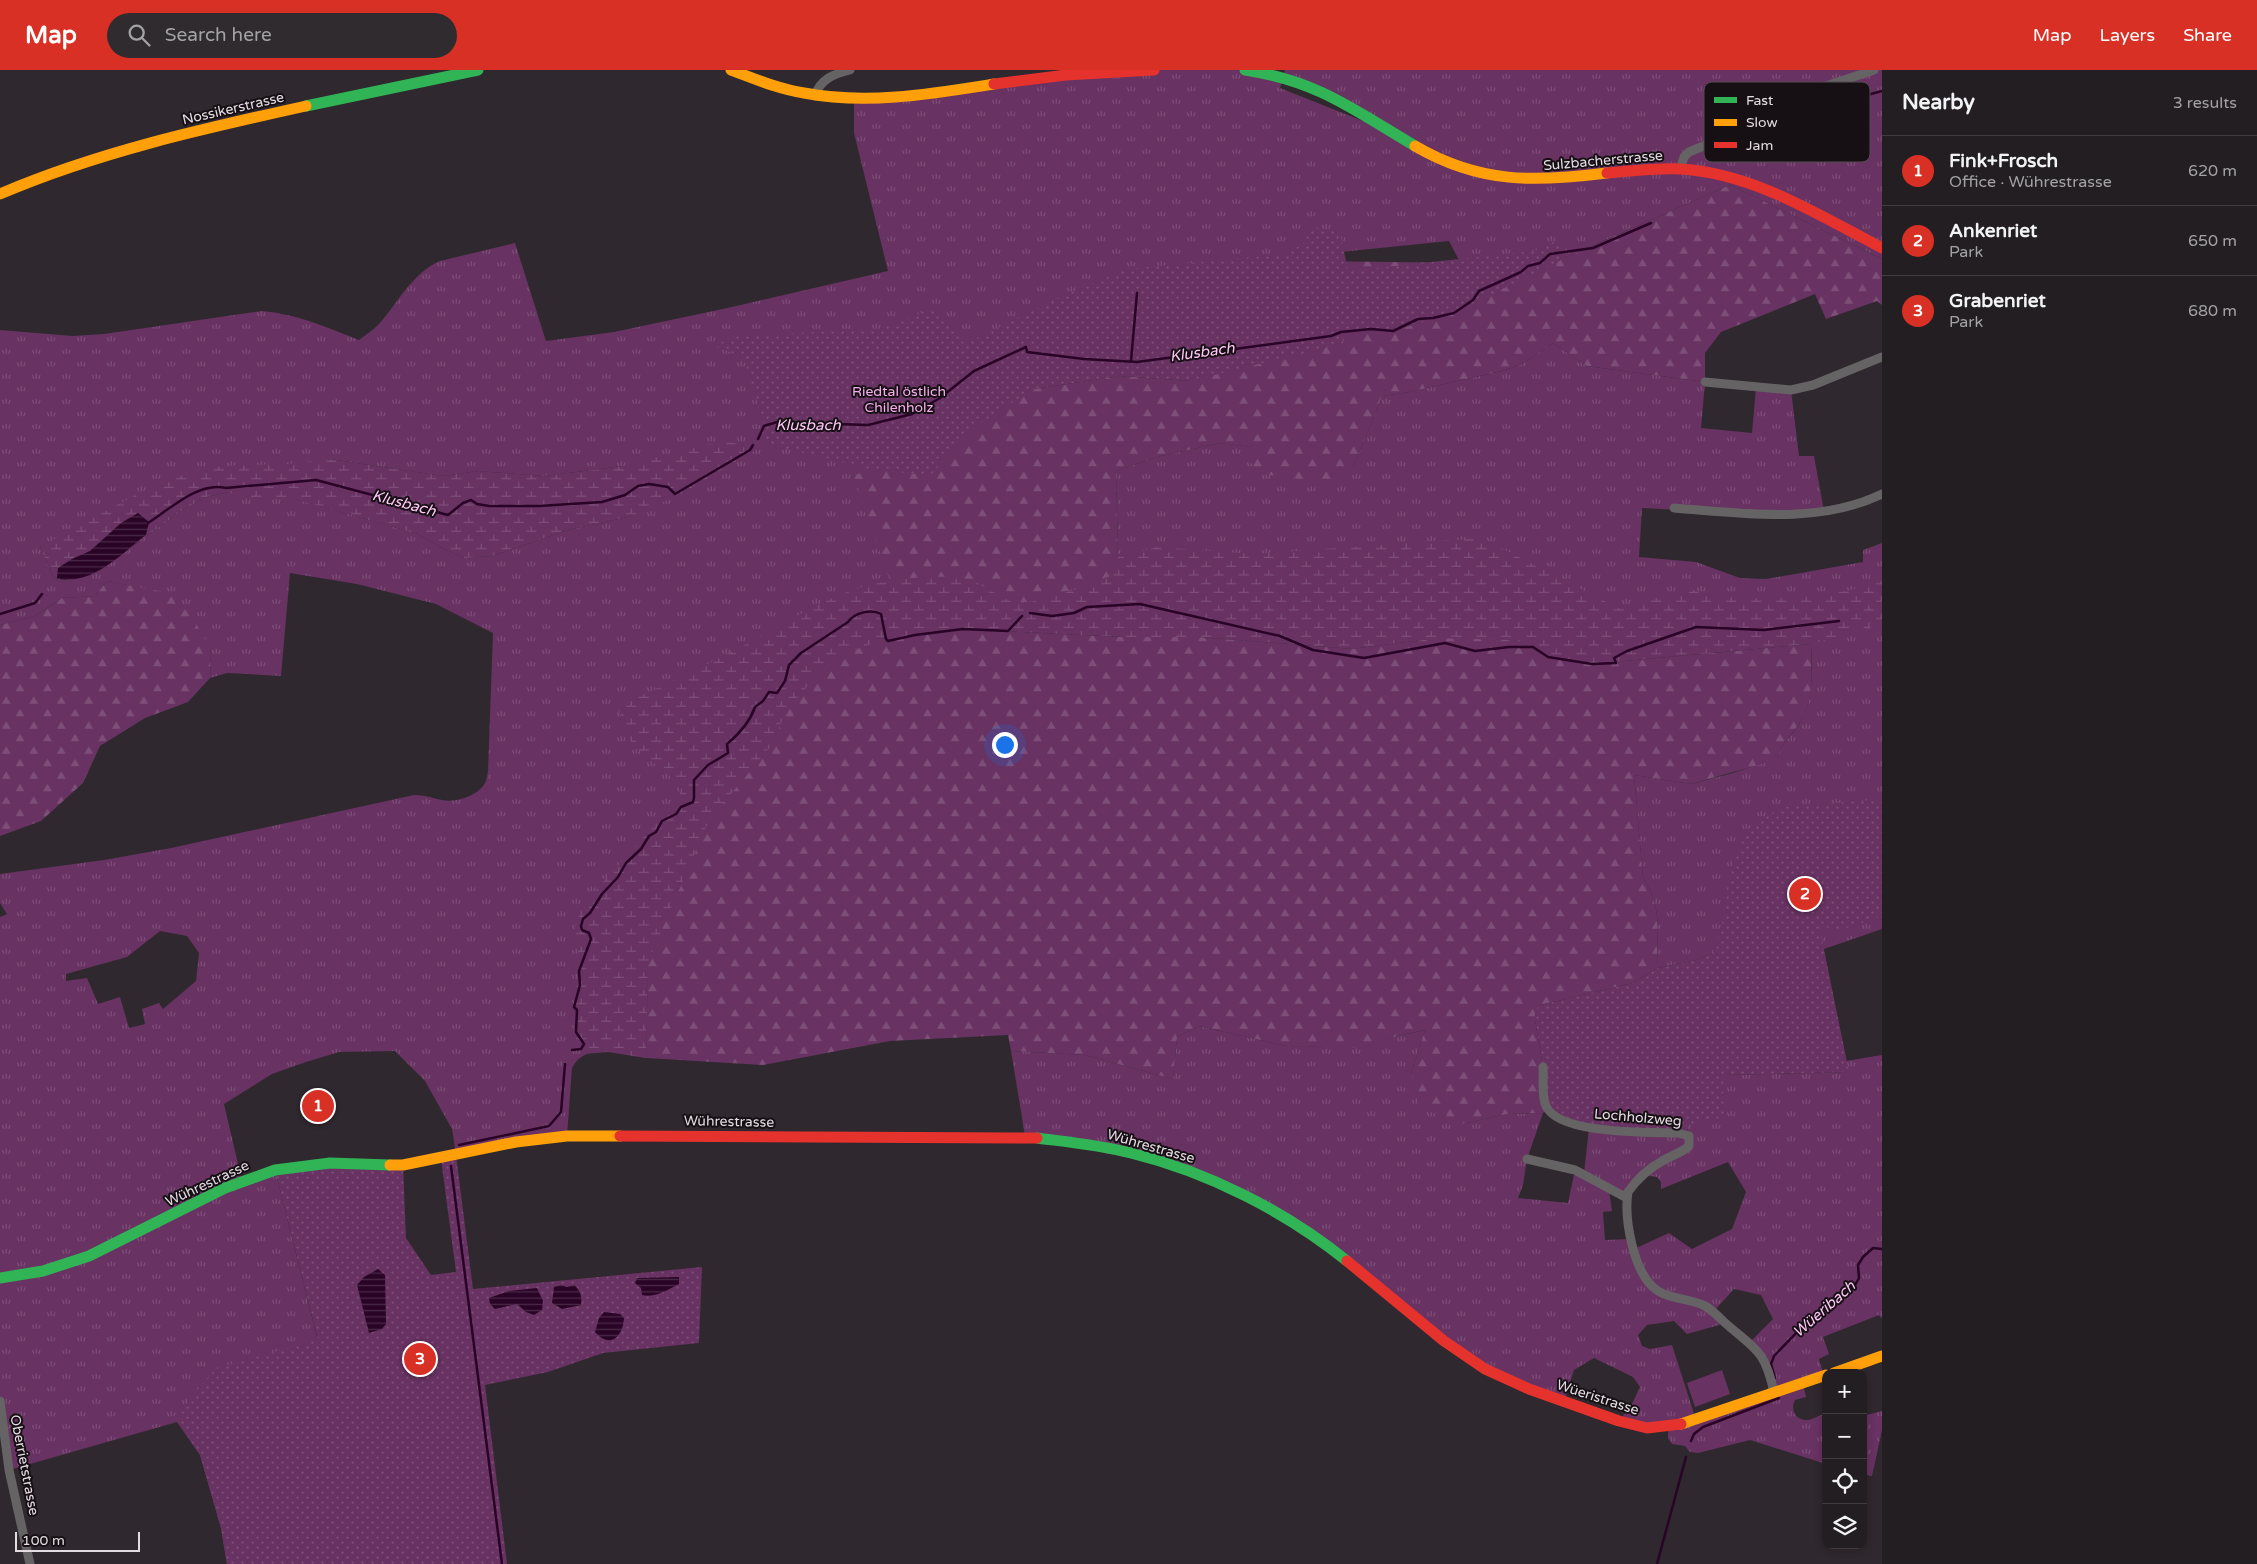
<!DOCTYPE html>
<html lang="en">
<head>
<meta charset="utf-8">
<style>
	body { margin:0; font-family:"Varela Round",sans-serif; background:#2f2b2f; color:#f1f3f6 }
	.controls { position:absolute; right:15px; bottom:15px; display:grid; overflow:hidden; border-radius:10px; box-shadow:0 2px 8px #0003 }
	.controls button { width:45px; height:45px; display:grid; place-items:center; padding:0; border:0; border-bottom:1px solid #403c40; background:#231e22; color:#f1f3f6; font:25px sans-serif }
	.scale { position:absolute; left:15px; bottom:12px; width:125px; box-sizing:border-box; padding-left:5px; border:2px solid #e5dce3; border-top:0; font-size:14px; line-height:18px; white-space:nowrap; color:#e5dce3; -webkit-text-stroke:4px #161015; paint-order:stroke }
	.you { position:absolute; left:1004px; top:674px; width:18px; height:18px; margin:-12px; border:4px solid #fff; border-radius:50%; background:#1a73e8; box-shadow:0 0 0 8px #1a73e833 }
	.badge { display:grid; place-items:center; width:32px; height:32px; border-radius:50%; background:#d93025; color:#fff; font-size:16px; font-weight:700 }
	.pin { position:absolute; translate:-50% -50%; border:2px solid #fff; box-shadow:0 1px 5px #0006 }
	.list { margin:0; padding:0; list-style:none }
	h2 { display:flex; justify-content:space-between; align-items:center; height:65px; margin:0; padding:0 20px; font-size:21px }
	h2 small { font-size:16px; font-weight:400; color:#a3a2a5 }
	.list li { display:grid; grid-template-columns:32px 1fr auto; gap:15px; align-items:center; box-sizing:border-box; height:70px; padding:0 20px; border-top:1px solid #403c40 }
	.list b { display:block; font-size:19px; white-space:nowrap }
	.list p { margin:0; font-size:16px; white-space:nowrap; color:#a3a2a5 }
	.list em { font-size:16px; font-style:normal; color:#a3a2a5 }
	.icon { flex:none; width:28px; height:28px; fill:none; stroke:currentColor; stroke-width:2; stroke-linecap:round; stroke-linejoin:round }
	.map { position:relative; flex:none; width:1882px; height:1494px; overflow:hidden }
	header { display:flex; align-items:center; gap:30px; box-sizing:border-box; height:70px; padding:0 25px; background:#d93025; color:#fff }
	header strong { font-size:24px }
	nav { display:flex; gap:28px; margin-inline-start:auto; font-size:18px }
	.search { width:350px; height:45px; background:#2f2b2f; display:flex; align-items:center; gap:12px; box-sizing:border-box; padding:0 18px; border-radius:28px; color:#a3a2a5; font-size:19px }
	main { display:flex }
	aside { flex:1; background:#231e22 }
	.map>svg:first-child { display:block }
	.grass { fill:url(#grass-tufts); fill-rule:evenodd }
	.forest { fill:url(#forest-firs) }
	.wetland { fill:url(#wetland-marsh) }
	.park { fill:url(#park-dots) }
	.pitch { fill:#683262 }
	.water { fill:url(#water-rules) }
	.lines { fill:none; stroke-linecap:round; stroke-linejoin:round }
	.stream { stroke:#2a0427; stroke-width:2.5 }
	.street { stroke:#666365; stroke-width:9 }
	.fast { stroke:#30b455; stroke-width:11 }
	.slow { stroke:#ff9f0a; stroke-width:11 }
	.jam { stroke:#e5322d; stroke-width:11 }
	.labels { text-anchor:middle; stroke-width:4; stroke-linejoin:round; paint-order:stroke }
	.street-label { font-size:14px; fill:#e5dce3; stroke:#161015 }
	.park-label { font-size:14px; fill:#f7aeec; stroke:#161015 }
	.water-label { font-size:15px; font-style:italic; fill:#ffc7f6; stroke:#161015 }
	.key { fill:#161015; stroke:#544d53; stroke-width:1 }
	.key-label { font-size:14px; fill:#e5dce3 }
</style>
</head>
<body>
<header>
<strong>Map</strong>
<div class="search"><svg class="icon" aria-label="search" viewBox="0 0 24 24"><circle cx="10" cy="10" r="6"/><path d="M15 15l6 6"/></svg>Search here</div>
<nav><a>Map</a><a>Layers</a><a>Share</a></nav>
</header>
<main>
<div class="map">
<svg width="1882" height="1494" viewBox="0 0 1882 1494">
	<defs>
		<pattern id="grass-tufts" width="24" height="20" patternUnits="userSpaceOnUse" patternTransform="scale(1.25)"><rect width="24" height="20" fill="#683262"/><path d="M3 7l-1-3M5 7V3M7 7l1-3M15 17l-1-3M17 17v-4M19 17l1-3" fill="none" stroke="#7d4f78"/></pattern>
		<pattern id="forest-firs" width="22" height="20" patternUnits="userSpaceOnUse" patternTransform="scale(1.25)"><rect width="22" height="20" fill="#683262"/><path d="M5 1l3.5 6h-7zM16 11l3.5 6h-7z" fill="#7d4f78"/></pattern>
		<pattern id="wetland-marsh" width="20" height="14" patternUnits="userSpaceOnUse" patternTransform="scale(1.25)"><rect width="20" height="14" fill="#683262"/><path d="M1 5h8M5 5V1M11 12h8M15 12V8" fill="none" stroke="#7d4f78"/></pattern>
		<pattern id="park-dots" width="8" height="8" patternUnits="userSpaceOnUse" patternTransform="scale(1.25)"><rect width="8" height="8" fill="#683262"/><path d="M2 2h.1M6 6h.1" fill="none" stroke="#7d4f78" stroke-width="1.8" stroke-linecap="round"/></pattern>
		<pattern id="water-rules" width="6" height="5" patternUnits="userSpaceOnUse" patternTransform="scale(1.25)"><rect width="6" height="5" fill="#2a0427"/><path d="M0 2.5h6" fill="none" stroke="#492846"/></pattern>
	</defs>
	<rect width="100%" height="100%" fill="#2f282e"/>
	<path class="grass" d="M1154,0h83l46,6 2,-6h597v189l-152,-74 -179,79 -91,-2 -11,-21 -217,22 -198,126 84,168 -2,-86 41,-14 63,-14 32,4 101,21 29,-72 27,-4 93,-21 20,-7 31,-21 34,23 118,16 -4,46 51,5 4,-45 35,2 8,66h15l10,55 -44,4 -138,-7 -3,49 57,5 44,16 26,1 97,-17v-12l19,-7v386l-58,20 -112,4 -15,7 -40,8c0,-33 6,-62 -14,-90l-9,-103 57,9 42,-11 45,-16c3,-15 15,-22 23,-36 13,-22 11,-52 10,-77l-612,-7 -236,-8 -315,333 -2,96c-25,-4 -60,-17 -74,10l-5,68 -111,19 -4,-26 -27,-48 -30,-30 -56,1 -33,10 -34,12 -48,30 18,77 33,-11 43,171 -91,223 -6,-36 -21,-73 -23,-33 -168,48 -9,-69v-484l7,-3 -7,-11v-29l104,-14 67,-12 243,-53c11,0 18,3 28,5 13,3 36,-4 43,-17 2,-3 2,-8 3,-12l5,-138 -57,-29 -79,-20 -67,-11 -9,103 -54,-3 -17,5 1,-27 -41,-57 -63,-13 -12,15 -33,2 -27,18 -35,9v-295l73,6 31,-2 158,-23c34,3 65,16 97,29 6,-5 13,-9 19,-15 21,-23 33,-51 62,-64l75,-18 31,98 68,-9 118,-25 156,-36 -34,-138v-33zM1283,7l105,54 -108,-43zM329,389l114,17 35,-5 66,5 79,-10 9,50 -64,14 -76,26 -28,2 -20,-9 -26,-15 -126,-36zM222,396l7,26 -23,5 -25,14 -82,60 -34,9 -11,-2 -14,-31zM160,861l27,5 12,17 -3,28 -33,28 -4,-6 -17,6 3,15 -16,4 -9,-31 -22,7 -11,-26 -21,3v-7l61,-17z
		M1199,956l87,20 87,1 21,-10 31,-7 -14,43 51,51 45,-10 36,-1 -16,46 -4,26 -5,13 50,5 7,-33 9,4 5,-46 100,7 -3,-10 37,-50 125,-3 -2,-11 36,-6v264l-3,-4 -56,22 6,17 -10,5 5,17 -21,7 3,14 -11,3c-5,9 0,20 12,20 5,0 13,-5 19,-7v51l-76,-24 -52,13 -8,-1 -5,-6 -13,-2 -4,-6v-12l-49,-5 14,-19 7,-15 -7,-10 -39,-19 -20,12 -10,32 -79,-33 -185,-142 -119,-58 -156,-33 -14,-85 74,4 88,24 4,-42zM1728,1092l18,30 -14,37 -40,20 -23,-16 -35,16 -3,-10 -26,1 -2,-28 9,-1 -3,-21 18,8 16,-23 14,2 4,5v7zM1734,1219l27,6 12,24 -23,23 19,28 5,23 -78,27 -24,-75 -22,4 -8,-3 -4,-11 9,-10 27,-4 13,13 32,-9 3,-4 -8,-10z
		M1882,1341v19l-10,46 -9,-2v-58z"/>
	<path class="forest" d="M1730,115l152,74v46l-5,-4 -51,18 -11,-25 -94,38 -16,21v29l-118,-16 -34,-23 -31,21 -20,7 -93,21 -27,4 -29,72 -20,15 -71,-9 -12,-12 1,-15 -31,-4 -63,14 -41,14 2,86 -7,19 -74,25 -24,2 -19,-12 -44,-14 -32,1 -28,3 -37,-106 21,-5 57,5 39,-45 64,-41 86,-13 70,5 126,-120 235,3z
		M107,511l63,12 23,25 18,33 -1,27 -22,24 -43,16 -45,28 -17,37 -42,38 -41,15v-211l35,-9 27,-18 33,-2z
		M963,559l160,8h76l153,12 86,-11 77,2 33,17 44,7 219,-20c0,26 4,54 -10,77 -8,13 -20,21 -23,36l-6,4 -81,23 -57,-9 9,103c20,28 14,57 14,90l-24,15 -93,22 -5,15 8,47 4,41 -4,5 -36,1 -45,10 -42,-16 -9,-35 14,-43 -31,7 -21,11 -87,-2 -87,-20 -22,11 -4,42 -88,-24 -74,-4 -3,-16 -118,6 -127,24 -117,-7 2,-96 61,-142 62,-74 16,-37 37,-41 35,-20 32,-10z"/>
	<path class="wetland" d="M720,371l41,6 -80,47 -49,22 -64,14 -76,26 -28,2 -20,-9 -26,-15 -127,-36 -37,3 -25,-9 -23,5 -25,14 -82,60 -22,9 -23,-2 -14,-31 99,-54 51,-21 32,-6 67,-2 40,-5 114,17 35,-5 66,5 79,-10z
		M1482,468l138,71c14,-4 64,-20 74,-19 5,1 9,4 15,5 55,6 120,5 173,-14v43l-71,20 -219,20 -44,-7 -33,-17 -77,-2 -86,11 -153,-12h-76l-160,-8 -72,9 -32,10 -35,20 -37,41 -16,37 -62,74 -61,142 -2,96 -38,-6 -24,2 -11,-17 6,-81 -5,-24 8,-27 98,-108v-13l-48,-39 -15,-38c47,-22 94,-44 139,-68 44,-24 84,-51 134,-58 27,-4 61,-8 87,2 8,4 31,18 36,19 24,5 75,-18 98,-26l7,-19 39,-10 95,7z"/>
	<path class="park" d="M1313,157l27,5 8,39 186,-20 26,-12 5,19 -111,55 -61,18 -51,1 1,11 -153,38 -70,-5 -86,13 -64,41 -39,45 -57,-5 -103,-25 -13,-6 6,-13 -20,-68 -29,-12 17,-10 149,-7 54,-22 30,37 97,-48 65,-27 156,-15 19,-9z
		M1882,729v117l-44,15 -19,-6 30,147 -126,3 1,42 -38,8 3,11 -100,-8 -42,-20 -4,-41 -8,-47v-8l5,-7 93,-22 24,-15 40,-8 15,-7c4,-10 8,-19 10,-29 11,-49 7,-98 64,-117z
		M456,1085l17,134 229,-22 -3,76 -96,10 -55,19 -63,13 22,179h-280l-6,-36 -21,-73 -23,-34 14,-24 25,-29 102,-28 -43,-170 128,-5 3,73 25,37 25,-3 -15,-113z"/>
	<path class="pitch" d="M1722,1300l8,24 -35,13 -8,-24z"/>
	<path class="water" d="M138,443l11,9 -3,13c-25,19 -55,52 -89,43l1,-10 14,-9 18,-8 31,-28z
		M378,1199l7,6 1,49 -4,5 -13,4 -12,-48 7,-8z
		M679,1207v7c-12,6 -23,14 -37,11l-1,-7 -6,-5 2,-5z
		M561,1215l6,2 7,-2c7,6 8,12 7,20l-19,4 -10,-6 2,-16z
		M537,1218l6,13 -1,9 -8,5 -8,-3 -9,-8 -22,5 -5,-5 -1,-6 20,-7z
		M604,1242l16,2 4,4c-1,19 -14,31 -29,14l4,-14z"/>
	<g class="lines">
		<path class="stream" d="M1709,90l133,-58 40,-11
			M1131,291l6,-68
			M758,369l6,-13 13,-4 91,3 44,-11 28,-16 34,-27 52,-24 1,5 57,7 53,3 194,-26 10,-4 30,-3 22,2 25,-12 15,-1 21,-5 19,-13 6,-9 42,-19 7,-6 12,-3 10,-9 43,-6 58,-25
			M148,453c22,-14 51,-42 78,-35l90,-8 132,35 15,-12 8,-3 6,4 12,2h50l63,-4 23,-7 13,-9 11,-2 19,3 7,7 75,-44 3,-5
			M1030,543l22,3 22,-3 13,-6 53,-3 140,32 33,14 51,8 81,-15 30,8 34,-4h24l15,10 44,7 24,-1 -2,-5 13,-7 69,-24 68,3 75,-9
			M0,544l35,-11 7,-9
			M572,980l9,-1 3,-5 -8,-12 1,-22 -3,-3 6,-22 -1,-14 12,-32 -2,-6 -7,-3 -1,-4 2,-7 7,-6 12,-19 16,-17 8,-14 15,-14 8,-13 7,-4 6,-11 14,-7 5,-7 12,-5 1,-4v-18l14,-15 20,-12 -1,-9c12,-10 23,-22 28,-37l8,-6 6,-9 8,1 8,-12 4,-16 12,-12 47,-31c7,-10 23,-13 33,-8l5,25 2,2 27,-6 48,-6 45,2 14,-15
			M459,1075l90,-19 12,-14 4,-48
			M451,1096l51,398
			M1775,1308l-4,-14 3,-8 26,-27 35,-29 19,-13 5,-9 -1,-13 5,-8 10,-9 9,1
			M1691,1371l3,-7 9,-7 76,-29
			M1657,1494l29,-107"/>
		<path class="street" d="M815,26c5,-17 19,-22 35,-26
			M1680,99l4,-12 5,-5 34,-14 91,-48 60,-20
			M1705,312l86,8 22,-5 69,-28
			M1674,438c68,5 144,17 208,-14
			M1543,997c1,12 -2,28 3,39 13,29 104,26 132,27l11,3v10c-8,7 -16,9 -25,14 -13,7 -27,19 -36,32 -4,26 5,83 30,99 14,9 32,7 47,15 7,4 12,9 18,15 31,28 42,27 51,72
			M1527,1089l48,11 52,28
			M0,1331l9,69 21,94"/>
		<path class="fast" d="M1245,0c73,11 109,40 170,76
			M306,36l172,-36
			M1037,1068c31,4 63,7 94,15 77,19 154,58 216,108
			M0,1208l43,-7 46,-15 136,-68 50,-18 55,-7 60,2"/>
		<path class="slow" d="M731,0c24,9 47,19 73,23 63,12 127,1 190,-9
			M1415,76c65,38 120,36 192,27
			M0,124c98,-42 202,-65 306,-88
			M390,1095h13l113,-23 51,-6h53
			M1834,1303l48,-17
			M1681,1354l145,-49"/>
		<path class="jam" d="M994,14l72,-9 88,-5
			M1607,103c24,-2 49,-5 73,-4 73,4 139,46 202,79
			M620,1066l417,2
			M1347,1191l97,80 41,28 44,20 90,32 28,7 34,-4"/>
	</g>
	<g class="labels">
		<g class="street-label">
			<text transform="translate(233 38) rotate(-13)" y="5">Nossikerstrasse</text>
			<text transform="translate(1603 90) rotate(-5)" y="5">Sulzbacherstrasse</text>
			<text transform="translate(1638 1047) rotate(5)" y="5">Lochholzweg</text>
			<text transform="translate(729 1051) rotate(1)" y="5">Wührestrasse</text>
			<text transform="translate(1151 1076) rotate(16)" y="5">Wührestrasse</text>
			<text transform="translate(207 1113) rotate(-25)" y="5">Wührestrasse</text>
			<text transform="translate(1598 1327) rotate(18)" y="5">Wüeristrasse</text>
			<text transform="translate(25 1395) rotate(79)" y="5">Oberrietstrasse</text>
		</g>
		<g class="park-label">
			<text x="899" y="326">Riedtal östlich<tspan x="899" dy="16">Chilenholz</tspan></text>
		</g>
		<g class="water-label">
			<text transform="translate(1202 282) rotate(-8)" y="5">Klusbach</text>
			<text x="808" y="360">Klusbach</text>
			<text transform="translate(404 433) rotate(15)" y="5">Klusbach</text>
			<text transform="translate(1824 1239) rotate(-41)" y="5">Wüeribach</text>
		</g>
	</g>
	<rect x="1704" y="12" width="166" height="80" rx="8" class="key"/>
	<rect x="1714" y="27" width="23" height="6" fill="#30b455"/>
	<rect x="1714" y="49" width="23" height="7" fill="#ff9f0a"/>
	<rect x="1714" y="72" width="23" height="6" fill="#e5322d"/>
	<g class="key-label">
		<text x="1746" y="35">Fast</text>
		<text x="1746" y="57">Slow</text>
		<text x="1746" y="80">Jam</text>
	</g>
</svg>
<div class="controls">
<button>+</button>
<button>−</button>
<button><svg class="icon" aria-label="locate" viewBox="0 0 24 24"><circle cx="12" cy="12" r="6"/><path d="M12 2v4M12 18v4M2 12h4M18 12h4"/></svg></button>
<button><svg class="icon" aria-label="layers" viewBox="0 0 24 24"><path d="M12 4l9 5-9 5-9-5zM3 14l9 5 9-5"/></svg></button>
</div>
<div class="scale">100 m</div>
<div class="you"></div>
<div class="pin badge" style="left:318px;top:1036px">1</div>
<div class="pin badge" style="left:1805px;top:824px">2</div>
<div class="pin badge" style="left:420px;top:1289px">3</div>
</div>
<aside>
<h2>Nearby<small>3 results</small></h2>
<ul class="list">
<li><span class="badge">1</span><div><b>Fink+Frosch</b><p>Office · Wührestrasse</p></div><em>620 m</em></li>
<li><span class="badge">2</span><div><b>Ankenriet</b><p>Park</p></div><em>650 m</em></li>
<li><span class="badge">3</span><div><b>Grabenriet</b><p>Park</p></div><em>680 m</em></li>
</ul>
</aside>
</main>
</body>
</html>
